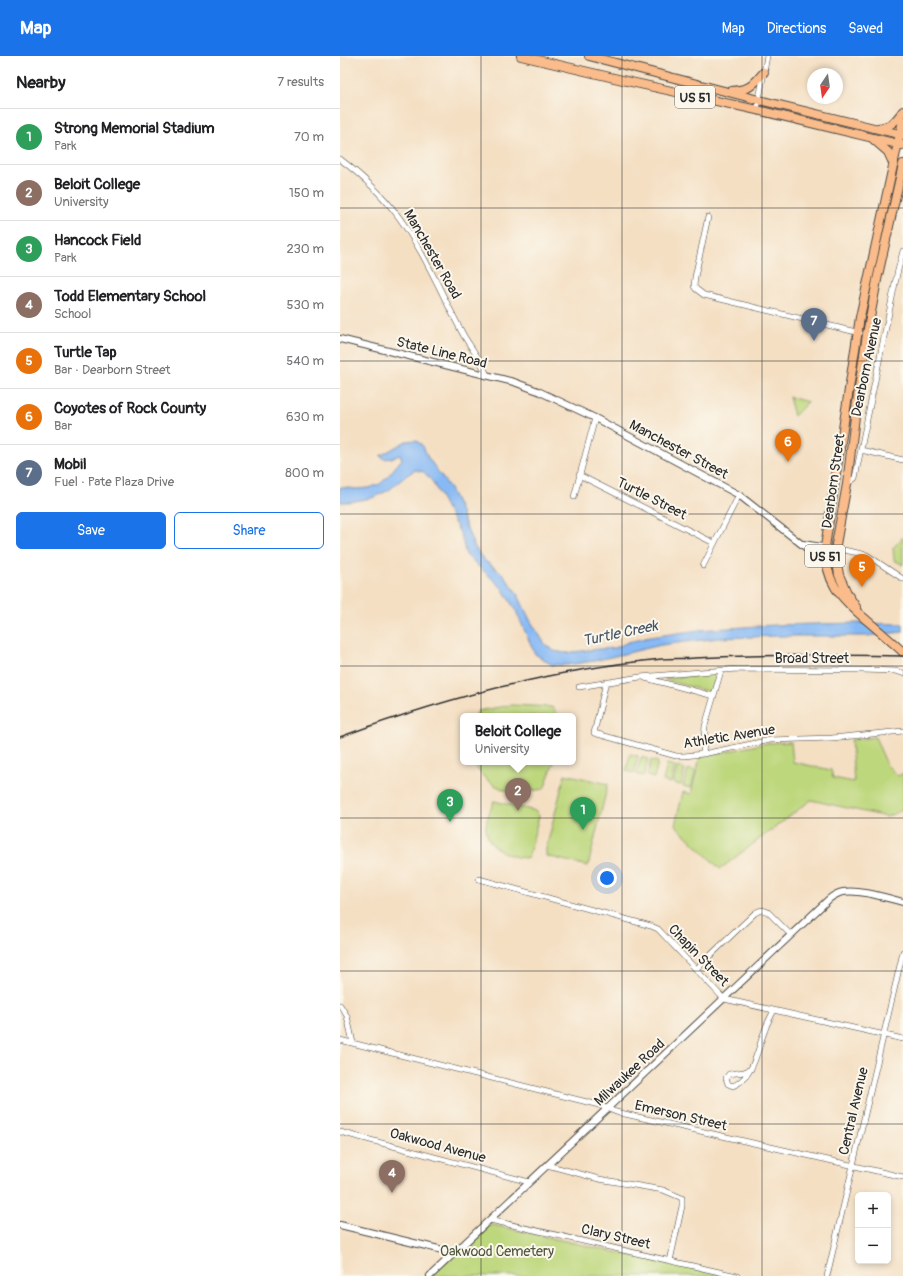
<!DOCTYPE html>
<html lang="en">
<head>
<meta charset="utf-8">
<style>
	body { margin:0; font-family:Pangolin,sans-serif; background:#f2f2f2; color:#202124 }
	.controls { position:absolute; right:12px; bottom:12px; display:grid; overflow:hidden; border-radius:6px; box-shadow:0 2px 6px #0003 }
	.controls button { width:36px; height:36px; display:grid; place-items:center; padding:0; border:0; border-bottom:1px solid #e0e0e0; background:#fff; color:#202124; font:20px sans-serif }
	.compass { position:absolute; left:467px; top:12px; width:36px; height:36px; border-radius:50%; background:#fff; box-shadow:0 2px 6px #0003; rotate:193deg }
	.you { position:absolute; left:267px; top:822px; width:14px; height:14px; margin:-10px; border:3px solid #fff; border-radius:50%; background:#1a73e8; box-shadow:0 0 0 6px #1a73e833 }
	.badge { display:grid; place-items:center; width:26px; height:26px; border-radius:50%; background:#1a73e8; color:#fff; font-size:13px; font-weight:700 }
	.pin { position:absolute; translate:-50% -33px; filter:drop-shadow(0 1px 2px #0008) }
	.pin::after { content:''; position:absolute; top:21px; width:14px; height:12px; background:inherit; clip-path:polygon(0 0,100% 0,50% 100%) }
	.popup { position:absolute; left:120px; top:657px; width:116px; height:52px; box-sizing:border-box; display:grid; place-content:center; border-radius:6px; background:#fff; filter:drop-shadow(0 1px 3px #0005); font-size:13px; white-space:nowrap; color:#757577 }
	.popup b { font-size:15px; color:#202124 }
	.popup::after { content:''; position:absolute; left:50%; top:100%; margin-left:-8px; border:8px solid transparent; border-top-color:#fff }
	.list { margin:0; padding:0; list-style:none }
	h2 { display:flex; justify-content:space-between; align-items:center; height:52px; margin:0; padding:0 16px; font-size:17px }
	h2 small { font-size:13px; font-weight:400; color:#757577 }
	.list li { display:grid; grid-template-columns:26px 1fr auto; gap:12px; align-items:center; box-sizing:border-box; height:56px; padding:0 16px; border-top:1px solid #e0e0e0 }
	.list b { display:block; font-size:15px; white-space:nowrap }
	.list p { margin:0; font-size:13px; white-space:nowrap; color:#757577 }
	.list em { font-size:13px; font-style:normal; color:#757577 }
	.actions { display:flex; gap:8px; padding:12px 16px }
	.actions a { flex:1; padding:9px 0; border:1px solid #1a73e8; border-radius:6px; text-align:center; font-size:14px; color:#1a73e8 }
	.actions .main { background:#1a73e8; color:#fff }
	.map { position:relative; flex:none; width:563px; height:1220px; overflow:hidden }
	header { display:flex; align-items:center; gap:24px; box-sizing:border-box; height:56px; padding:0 20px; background:#1a73e8; color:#fff }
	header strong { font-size:19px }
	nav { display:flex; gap:22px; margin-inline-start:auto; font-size:14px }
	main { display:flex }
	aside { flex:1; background:#fff }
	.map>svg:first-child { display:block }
	.green { fill:#bdd77c; stroke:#748154 }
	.water { fill:#87b9f4; stroke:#597290 }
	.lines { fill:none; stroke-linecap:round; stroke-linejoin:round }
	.minor-casing { stroke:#494642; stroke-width:6 }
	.tertiary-casing { stroke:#494642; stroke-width:8 }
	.primary-casing { stroke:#494642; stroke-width:10 }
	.minor { stroke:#fff; stroke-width:5 }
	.tertiary { stroke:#fff; stroke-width:6 }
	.primary { stroke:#fabc8b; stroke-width:8 }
	.rail { stroke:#2b2b2b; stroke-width:1.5 }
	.grid { fill:none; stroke:#2b2b2b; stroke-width:1; stroke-opacity:0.55 }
	.labels { text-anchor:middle; stroke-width:4; stroke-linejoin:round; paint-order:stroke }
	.shield { fill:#fbf7ec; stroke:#696865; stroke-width:1 }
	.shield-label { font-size:13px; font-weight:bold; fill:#2b2b2b }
	.street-label { font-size:14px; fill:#2b2b2b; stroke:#fbf7ec }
	.park-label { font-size:14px; fill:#50563f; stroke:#fbf7ec }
	.water-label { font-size:15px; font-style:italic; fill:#475667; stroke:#fbf7ec }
</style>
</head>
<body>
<header>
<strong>Map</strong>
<nav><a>Map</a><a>Directions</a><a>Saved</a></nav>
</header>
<main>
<aside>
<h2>Nearby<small>7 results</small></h2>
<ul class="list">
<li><span class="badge" style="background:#2e9e5b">1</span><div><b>Strong Memorial Stadium</b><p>Park</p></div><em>70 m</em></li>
<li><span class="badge" style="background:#8d6e63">2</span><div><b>Beloit College</b><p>University</p></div><em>150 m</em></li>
<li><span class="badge" style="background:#2e9e5b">3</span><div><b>Hancock Field</b><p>Park</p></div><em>230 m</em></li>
<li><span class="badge" style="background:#8d6e63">4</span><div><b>Todd Elementary School</b><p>School</p></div><em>530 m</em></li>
<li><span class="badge" style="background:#e8710a">5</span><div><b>Turtle Tap</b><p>Bar · Dearborn Street</p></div><em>540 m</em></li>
<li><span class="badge" style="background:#e8710a">6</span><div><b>Coyotes of Rock County</b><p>Bar</p></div><em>630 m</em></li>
<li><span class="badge" style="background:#5c6f8a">7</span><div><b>Mobil</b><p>Fuel · Pate Plaza Drive</p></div><em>800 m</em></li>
</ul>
<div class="actions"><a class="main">Save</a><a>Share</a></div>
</aside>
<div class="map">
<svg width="563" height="1220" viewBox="0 0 563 1220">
	<rect width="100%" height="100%" fill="#fbf7ec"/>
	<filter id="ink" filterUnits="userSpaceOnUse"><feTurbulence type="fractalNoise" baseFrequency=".025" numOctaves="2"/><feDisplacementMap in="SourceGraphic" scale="8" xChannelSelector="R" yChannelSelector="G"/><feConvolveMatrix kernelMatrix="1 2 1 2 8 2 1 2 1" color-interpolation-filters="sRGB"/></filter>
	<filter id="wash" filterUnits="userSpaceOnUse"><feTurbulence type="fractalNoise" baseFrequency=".012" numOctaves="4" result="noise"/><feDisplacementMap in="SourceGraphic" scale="16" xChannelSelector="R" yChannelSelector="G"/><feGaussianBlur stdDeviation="0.9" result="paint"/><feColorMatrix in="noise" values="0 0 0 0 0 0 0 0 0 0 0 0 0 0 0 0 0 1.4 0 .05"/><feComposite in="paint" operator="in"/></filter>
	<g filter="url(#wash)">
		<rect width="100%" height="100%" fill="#f4dfc3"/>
		<path class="green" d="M449,341l19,5 -14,14z
			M563,481v28l-9,-5 -1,-12z
			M372,618l4,4 -4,13 -2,1 -45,-12 1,-2h2z
			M171,649l41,2 7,9h-84l3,-5z
			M535,681l12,28 11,11 5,-3v36l-16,8 -76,-17 -91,69 -45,-44 8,-33 8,2 9,-37 67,-14 24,-1 2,20 38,8 2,8 21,4 -3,-42z
			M290,698l8,2 -4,17 -8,-2z
			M301,701l7,2 -4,17 -8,-2z
			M311,704l7,2 -4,16 -7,-2z
			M134,706h80l-10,27c-10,1 -21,5 -31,3 -16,-3 -33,-14 -39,-30z
			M327,708l8,2 -4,17 -8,-2z
			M337,711l8,2 -4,16 -8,-2z
			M348,713l8,2 -5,17 -8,-2z
			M225,718l43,10 -20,82 -42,-10v-7z
			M154,745l42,10 3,5 -11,42c-19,0 -43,-10 -42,-33 1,-8 5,-16 8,-24z
			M150,1169h3l231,51h-294l25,-23z"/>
		<path class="water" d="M76,384l7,6 4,10 22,31 9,18 16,41 10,14 19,14 14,19 13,27 15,24 9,7 11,2 33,-4 17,-1 13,-6 22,-5 48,-7 77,-5 83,-2 45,1v8l-36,4h-87l-61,2 -58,7 -67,16 -27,4h-15l-17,-11 -19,-43 -14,-23 -36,-33 -5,-20 -29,-54 -8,-9 -9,-2 -8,5 -18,15 -17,8 -23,4h-9v-15l16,2 13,-1 11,-4 8,-8 14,-17 -2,-4 -8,3 -8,1 -4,-3 26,-15z"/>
	</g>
	<g filter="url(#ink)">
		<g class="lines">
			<defs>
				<path id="minor" d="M417,54l10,-54
					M0,103c21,16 42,35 58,57 27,37 44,80 66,120 8,13 17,25 23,39
					M368,161l-13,60 -1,9 2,3 8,6 156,38
					M521,394l42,10
					M239,419l135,68
					M507,428l8,-6 42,-204 6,-23
					M234,441l21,-79
					M495,494h9l23,5 36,24
					M363,510l36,-71
					M305,622l69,18
					M266,626l-12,51 82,23h8l19,-2 67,-14 62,-2 71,-7
					M239,631l61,-10 97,-8 125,1 33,1 8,2
					M363,698l2,-28 16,-55
					M139,823l172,47 7,3 66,70 179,40
					M356,913l59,-56c5,-3 7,-4 13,-1l23,23
					M0,949l7,11 6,27
					M0,984l259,65 17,7 287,65
					M411,1013l-7,3 -15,2 -3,4 2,6 5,2c22,-10 24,-37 32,-56 2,-7 6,-13 9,-20
					M0,1076l189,50
					M207,1109l52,14 64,11 19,8v8l-12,55
					M150,1164l247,56
					M487,1220l76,-324"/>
				<path id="tertiary" d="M0,283l174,43 24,9 57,27 144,77 70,55 16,4 10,-4
					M463,488l25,4
					M0,1169l115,28
					M90,1220l399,-377c5,-4 9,-6 14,-7 16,-3 44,6 60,10"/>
				<path id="primary" d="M181,0l110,26 126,28 145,35
					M249,0l170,44 144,35
					M392,35c19,-2 20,-5 32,-19
					M563,64l-43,197 -35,230c1,35 13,48 38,70 14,12 27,23 40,35
					M538,72c14,-2 17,-6 25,-17
					M533,83l15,13 5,11
					M516,551l-8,-12 -9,-20 -4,-25 12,-66 9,-76 11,-74 10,-54 26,-116"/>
			</defs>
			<use href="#minor" class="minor-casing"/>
			<use href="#tertiary" class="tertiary-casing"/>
			<use href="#primary" class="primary-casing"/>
			<use href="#minor" class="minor"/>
			<use href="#tertiary" class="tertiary"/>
			<use href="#primary" class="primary"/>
			<path class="rail" d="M0,681c103,-38 213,-68 322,-78 11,-1 22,0 33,-1 69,-4 139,-3 208,-2"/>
		</g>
	</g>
	<path class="grid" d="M141,0v1220M282,0v1220M422,0v1220M0,152h563M0,305h563M0,458h563M0,610h563M0,762h563M0,915h563M0,1068h563"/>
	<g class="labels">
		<g class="shield">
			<rect x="335" y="30" width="40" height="22" rx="3"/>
			<rect x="465" y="489" width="40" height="22" rx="3"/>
		</g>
		<g class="shield-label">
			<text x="355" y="46">US 51</text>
			<text x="485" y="505">US 51</text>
		</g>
		<g class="street-label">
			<text transform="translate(93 198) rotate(60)" y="5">Manchester Road</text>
			<text transform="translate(102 296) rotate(14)" y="5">State Line Road</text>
			<text transform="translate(526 311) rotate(-78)" y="5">Dearborn Avenue</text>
			<text transform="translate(339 393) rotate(28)" y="5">Manchester Street</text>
			<text transform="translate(493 425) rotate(-82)" y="5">Dearborn Street</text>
			<text transform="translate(312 442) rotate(27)" y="5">Turtle Street</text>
			<text x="472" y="607">Broad Street</text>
			<text transform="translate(389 680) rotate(-9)" y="5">Athletic Avenue</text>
			<text transform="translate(359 899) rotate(46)" y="5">Chapin Street</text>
			<text transform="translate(289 1016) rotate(-43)" y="5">Milwaukee Road</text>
			<text transform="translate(513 1055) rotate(-77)" y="5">Central Avenue</text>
			<text transform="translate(341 1059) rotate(13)" y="5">Emerson Street</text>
			<text transform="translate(98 1089) rotate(15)" y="5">Oakwood Avenue</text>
			<text transform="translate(276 1180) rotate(13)" y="5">Clary Street</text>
		</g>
		<g class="park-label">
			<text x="157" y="1200">Oakwood Cemetery</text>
		</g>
		<g class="water-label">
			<text transform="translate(280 577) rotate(-12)" y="5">Turtle Creek</text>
		</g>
	</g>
</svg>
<div class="controls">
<button>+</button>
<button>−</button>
</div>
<svg class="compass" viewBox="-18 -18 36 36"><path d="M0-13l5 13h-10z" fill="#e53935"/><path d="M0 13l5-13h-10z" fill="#757577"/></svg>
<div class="you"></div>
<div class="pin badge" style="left:243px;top:774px;background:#2e9e5b">1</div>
<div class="pin badge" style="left:178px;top:755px;background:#8d6e63">2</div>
<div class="popup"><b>Beloit College</b>University</div>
<div class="pin badge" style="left:110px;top:766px;background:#2e9e5b">3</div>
<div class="pin badge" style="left:52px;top:1137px;background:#8d6e63">4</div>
<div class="pin badge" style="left:522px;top:531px;background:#e8710a">5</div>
<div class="pin badge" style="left:448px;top:406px;background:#e8710a">6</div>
<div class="pin badge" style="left:474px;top:285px;background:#5c6f8a">7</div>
</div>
</main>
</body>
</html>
